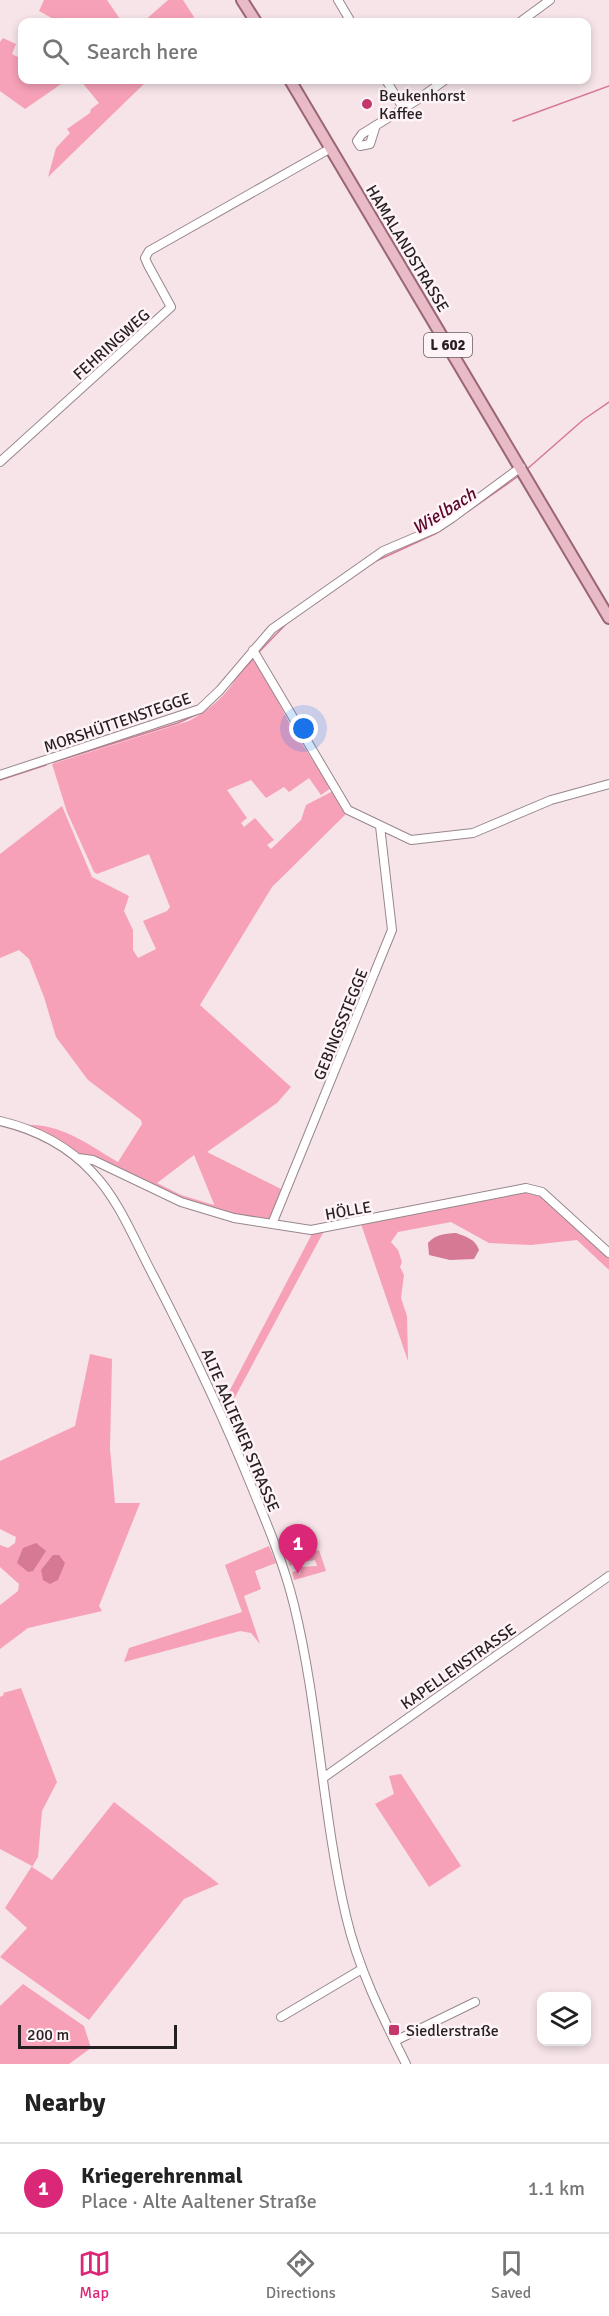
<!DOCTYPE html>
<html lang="en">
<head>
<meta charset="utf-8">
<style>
	body { margin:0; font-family:Signika,sans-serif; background:#f6f6f6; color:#222 }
	.controls { position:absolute; right:18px; bottom:18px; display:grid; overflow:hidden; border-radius:12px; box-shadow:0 3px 9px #0003 }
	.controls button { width:54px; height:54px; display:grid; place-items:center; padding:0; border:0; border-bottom:2px solid #e0e0e0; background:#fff; color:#222; font:30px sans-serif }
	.scale { position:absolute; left:18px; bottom:15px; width:159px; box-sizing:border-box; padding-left:6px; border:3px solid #261f21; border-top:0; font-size:16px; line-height:21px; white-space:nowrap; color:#261f21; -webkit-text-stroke:4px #fef3f6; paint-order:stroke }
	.you { position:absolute; left:304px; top:729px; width:21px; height:21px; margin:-15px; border:4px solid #fff; border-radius:50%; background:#1a73e8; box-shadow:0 0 0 9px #1a73e833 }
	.badge { display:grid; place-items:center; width:39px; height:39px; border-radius:50%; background:#db2777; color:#fff; font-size:20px; font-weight:700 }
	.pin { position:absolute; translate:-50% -50px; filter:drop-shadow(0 2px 3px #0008) }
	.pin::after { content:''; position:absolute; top:32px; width:21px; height:18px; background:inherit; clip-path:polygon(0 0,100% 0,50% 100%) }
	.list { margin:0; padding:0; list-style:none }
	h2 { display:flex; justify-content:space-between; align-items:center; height:78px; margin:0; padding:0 24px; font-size:26px }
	h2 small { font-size:20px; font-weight:400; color:#767676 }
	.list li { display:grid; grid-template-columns:39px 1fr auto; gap:18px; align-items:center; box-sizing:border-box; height:90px; padding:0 24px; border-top:2px solid #e0e0e0 }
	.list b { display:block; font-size:22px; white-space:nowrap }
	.list p { margin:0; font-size:20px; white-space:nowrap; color:#767676 }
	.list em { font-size:20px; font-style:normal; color:#767676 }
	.icon { flex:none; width:33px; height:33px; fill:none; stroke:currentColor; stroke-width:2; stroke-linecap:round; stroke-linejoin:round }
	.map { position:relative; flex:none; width:609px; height:2064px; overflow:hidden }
	.search { position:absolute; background:#fff; box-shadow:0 3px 9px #0003; left:18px; right:18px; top:18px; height:66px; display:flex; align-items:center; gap:15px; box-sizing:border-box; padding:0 21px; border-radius:12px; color:#767676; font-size:22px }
	.sheet { height:168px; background:#fff }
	nav { display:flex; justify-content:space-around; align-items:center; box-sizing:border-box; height:84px; border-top:2px solid #e0e0e0; background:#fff; font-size:16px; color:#767676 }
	nav a { display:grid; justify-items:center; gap:3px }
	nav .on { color:#db2777 }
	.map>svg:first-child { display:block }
	.green { fill:#f6a1b8; fill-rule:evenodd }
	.water { fill:#d57994 }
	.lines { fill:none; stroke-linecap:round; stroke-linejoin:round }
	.stream { stroke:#d57994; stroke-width:1.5 }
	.minor-casing { stroke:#97878b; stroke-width:10 }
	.major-casing { stroke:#9a6675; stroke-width:14 }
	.minor { stroke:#fff; stroke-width:8 }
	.major { stroke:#e8bbc7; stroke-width:10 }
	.poi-dot { fill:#c3376d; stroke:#fef3f6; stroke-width:2 }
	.labels { text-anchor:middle; stroke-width:5; stroke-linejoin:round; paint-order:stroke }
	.shield { fill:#fef3f6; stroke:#675f61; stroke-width:1.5 }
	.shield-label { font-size:15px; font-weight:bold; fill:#261f21 }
	.poi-label { font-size:16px; fill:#261f21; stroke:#fef3f6; text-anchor:start }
	.street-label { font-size:16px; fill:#261f21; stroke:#fef3f6 }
	.water-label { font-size:18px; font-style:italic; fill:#5c072c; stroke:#fef3f6 }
</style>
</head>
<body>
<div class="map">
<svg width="609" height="2064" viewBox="0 0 609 2064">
	<rect width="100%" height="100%" fill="#f6e4e8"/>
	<path class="green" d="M44,0h63l15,22h-63l-20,-11z
		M168,0h15l11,17 -5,5h-46z
		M3,38l13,6 -4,10 8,4 2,-4v26h45l-42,29 -25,-18v-49z
		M80,80h68l-100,97 8,-29 14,-15 -3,-4 23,-16 1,-4 8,-6z
		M253,659l7,8 34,65 37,56 -10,7 -12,-17 -20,14 -5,-5 -18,11 -15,-18 -24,10 20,28 -6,5 3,4 11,-9 19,22 -7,5 4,4 30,-29 5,-15 27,-14 14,22 -75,74 -72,118 91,82 -14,16 -70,49 76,38 -14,29h-4c-65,-8 -126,-33 -184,-63 -17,-9 -34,-21 -51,-31 32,-1 62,22 88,37l24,-38 -1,-4 -53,-40 -32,-43 -12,-40 -15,-38 -10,-9 -19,8v-104l62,-48 30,71 37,19 -5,15 9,19v20l5,8 18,-9 -13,-28 24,-10 3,-4 -21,-53 -52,20 -3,-2 -27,-60 -15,-48 137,-43c14,-8 27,-17 37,-29 10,-10 14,-25 27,-33zM194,1155l20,49v1l-33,-10 -24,-12z
		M526,1191l16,3 67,63v13l-32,-30 -46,5 -42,-2 -38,-21 -53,10 -7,10 7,8 4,12 -2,5 4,8 -3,23 6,18 1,45 -47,-137z
		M324,1231l-97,181 -4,1 -2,-6 91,-173z
		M90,1354l22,5 -2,90 5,54h25l-41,103 3,5 -74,17 -28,21v-44l18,-14 1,-7 -19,-17v-22l8,3 7,-5 1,-6 -16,-8v-68l75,-35z
		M269,1546l7,17 -21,8 6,18 -17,7 16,48 -9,-11 -11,-2 -116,31 5,-14 113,-36 -17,-47z
		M319,1550l7,21 -32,9 -2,-8 4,-1 3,4 3,-8 15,-1 -2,-6 -13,2 -1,3 -6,-6 -4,1 1,5 -2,1 -2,-6z
		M21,1688l36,94 -15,29 -4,46 -6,10 20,13 62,-78 105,82 -35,15 -95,121 -89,-63 27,-29 -22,-20 27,-42 -32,-17v-152l4,-2 -1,-2z
		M401,1774l60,92 -32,21 -54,-83 19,-10 -5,-18z
		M23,1984l61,42 7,22 -22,16h-69v-58z"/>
	<path class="water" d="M456,1233c11,4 19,6 23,17l-5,9 -24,1 -21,-5 -1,-12c8,-9 16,-9 28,-10z
		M36,1543l10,8 -13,20 -5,1 -11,-9 6,-15z
		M53,1555h6l6,8 -7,17 -8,4 -7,-4 -2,-10z"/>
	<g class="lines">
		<path class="stream" d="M513,121l96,-35
			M526,470l57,-50 26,-18
			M258,653l29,-30 89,-62 61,-28 83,-58
			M204,710l49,-51
			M54,762l124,-39 22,-10
			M0,780l46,-15"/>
		<defs>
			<path id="minor" d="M338,0l13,22
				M520,22l30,-22
				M386,80l17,28
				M376,125l-6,19 -10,2 -3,-5 5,-7 55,-34 28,-20
				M0,462l171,-155 -23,-42 -3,-7 4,-7 182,-103
				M253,650l95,160 63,30 62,-7 78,-33 58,-16
				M0,775l200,-66 20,-19 52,-61 111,-78 54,-23 15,-10 69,-51
				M0,1121c34,8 67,24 92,51 28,29 43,70 62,105 35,68 68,136 97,208 16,39 33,79 43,120 25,102 28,208 52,311 12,52 36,100 60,148
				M78,1158l15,2 88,42 53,16 77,12 215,-42 16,4 67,61
				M272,1224l120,-294 -12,-104
				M323,1778l286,-202
				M281,2017l81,-48
				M395,2041l80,-39"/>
			<path id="major" d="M242,0l14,22
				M290,80l319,538"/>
		</defs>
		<use href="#minor" class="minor-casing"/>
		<use href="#major" class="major-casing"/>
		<use href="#minor" class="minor"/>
		<use href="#major" class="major"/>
	</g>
	<g class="poi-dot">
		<circle cx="367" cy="104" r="6"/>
		<rect x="388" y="2024" width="12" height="12" rx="3"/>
	</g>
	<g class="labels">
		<rect class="shield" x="424" y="333" width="48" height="24" rx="4.5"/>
		<g class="shield-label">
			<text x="448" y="350">L 602</text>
		</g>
		<g class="poi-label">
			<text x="379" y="101">Beukenhorst<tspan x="379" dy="18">Kaffee</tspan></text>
			<text x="406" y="2036">Siedlerstraße</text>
		</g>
		<g class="street-label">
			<text transform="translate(408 248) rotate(59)" y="6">HAMALANDSTRASSE</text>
			<text transform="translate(111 344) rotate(-42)" y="6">FEHRINGWEG</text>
			<text transform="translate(117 722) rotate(-19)" y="6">MORSHÜTTENSTEGGE</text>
			<text transform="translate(340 1024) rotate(-68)" y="6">GEBINGSSTEGGE</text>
			<text transform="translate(348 1210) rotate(-10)" y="6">HÖLLE</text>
			<text transform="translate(241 1430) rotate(67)" y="6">ALTE AALTENER STRASSE</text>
			<text transform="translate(458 1666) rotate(-35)" y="6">KAPELLENSTRASSE</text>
		</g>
		<g class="water-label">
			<text transform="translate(444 511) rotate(-32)" y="6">Wielbach</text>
		</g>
	</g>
</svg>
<div class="controls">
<button><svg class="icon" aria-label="layers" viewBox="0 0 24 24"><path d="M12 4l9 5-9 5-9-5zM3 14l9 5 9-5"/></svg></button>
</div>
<div class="scale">200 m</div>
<div class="you"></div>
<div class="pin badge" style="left:298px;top:1574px">1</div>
<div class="search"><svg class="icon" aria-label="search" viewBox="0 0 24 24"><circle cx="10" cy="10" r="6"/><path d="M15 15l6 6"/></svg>Search here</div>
</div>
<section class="sheet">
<h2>Nearby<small></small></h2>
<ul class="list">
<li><span class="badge">1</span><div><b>Kriegerehrenmal</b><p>Place · Alte Aaltener Straße</p></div><em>1.1 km</em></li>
</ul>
</section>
<nav>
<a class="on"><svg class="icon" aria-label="map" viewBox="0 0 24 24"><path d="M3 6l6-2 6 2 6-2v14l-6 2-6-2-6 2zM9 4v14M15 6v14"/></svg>Map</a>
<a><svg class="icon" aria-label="directions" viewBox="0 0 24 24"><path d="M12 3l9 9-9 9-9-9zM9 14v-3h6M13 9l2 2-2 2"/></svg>Directions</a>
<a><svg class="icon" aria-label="saved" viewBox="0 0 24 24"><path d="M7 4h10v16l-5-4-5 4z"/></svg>Saved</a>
</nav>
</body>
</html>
